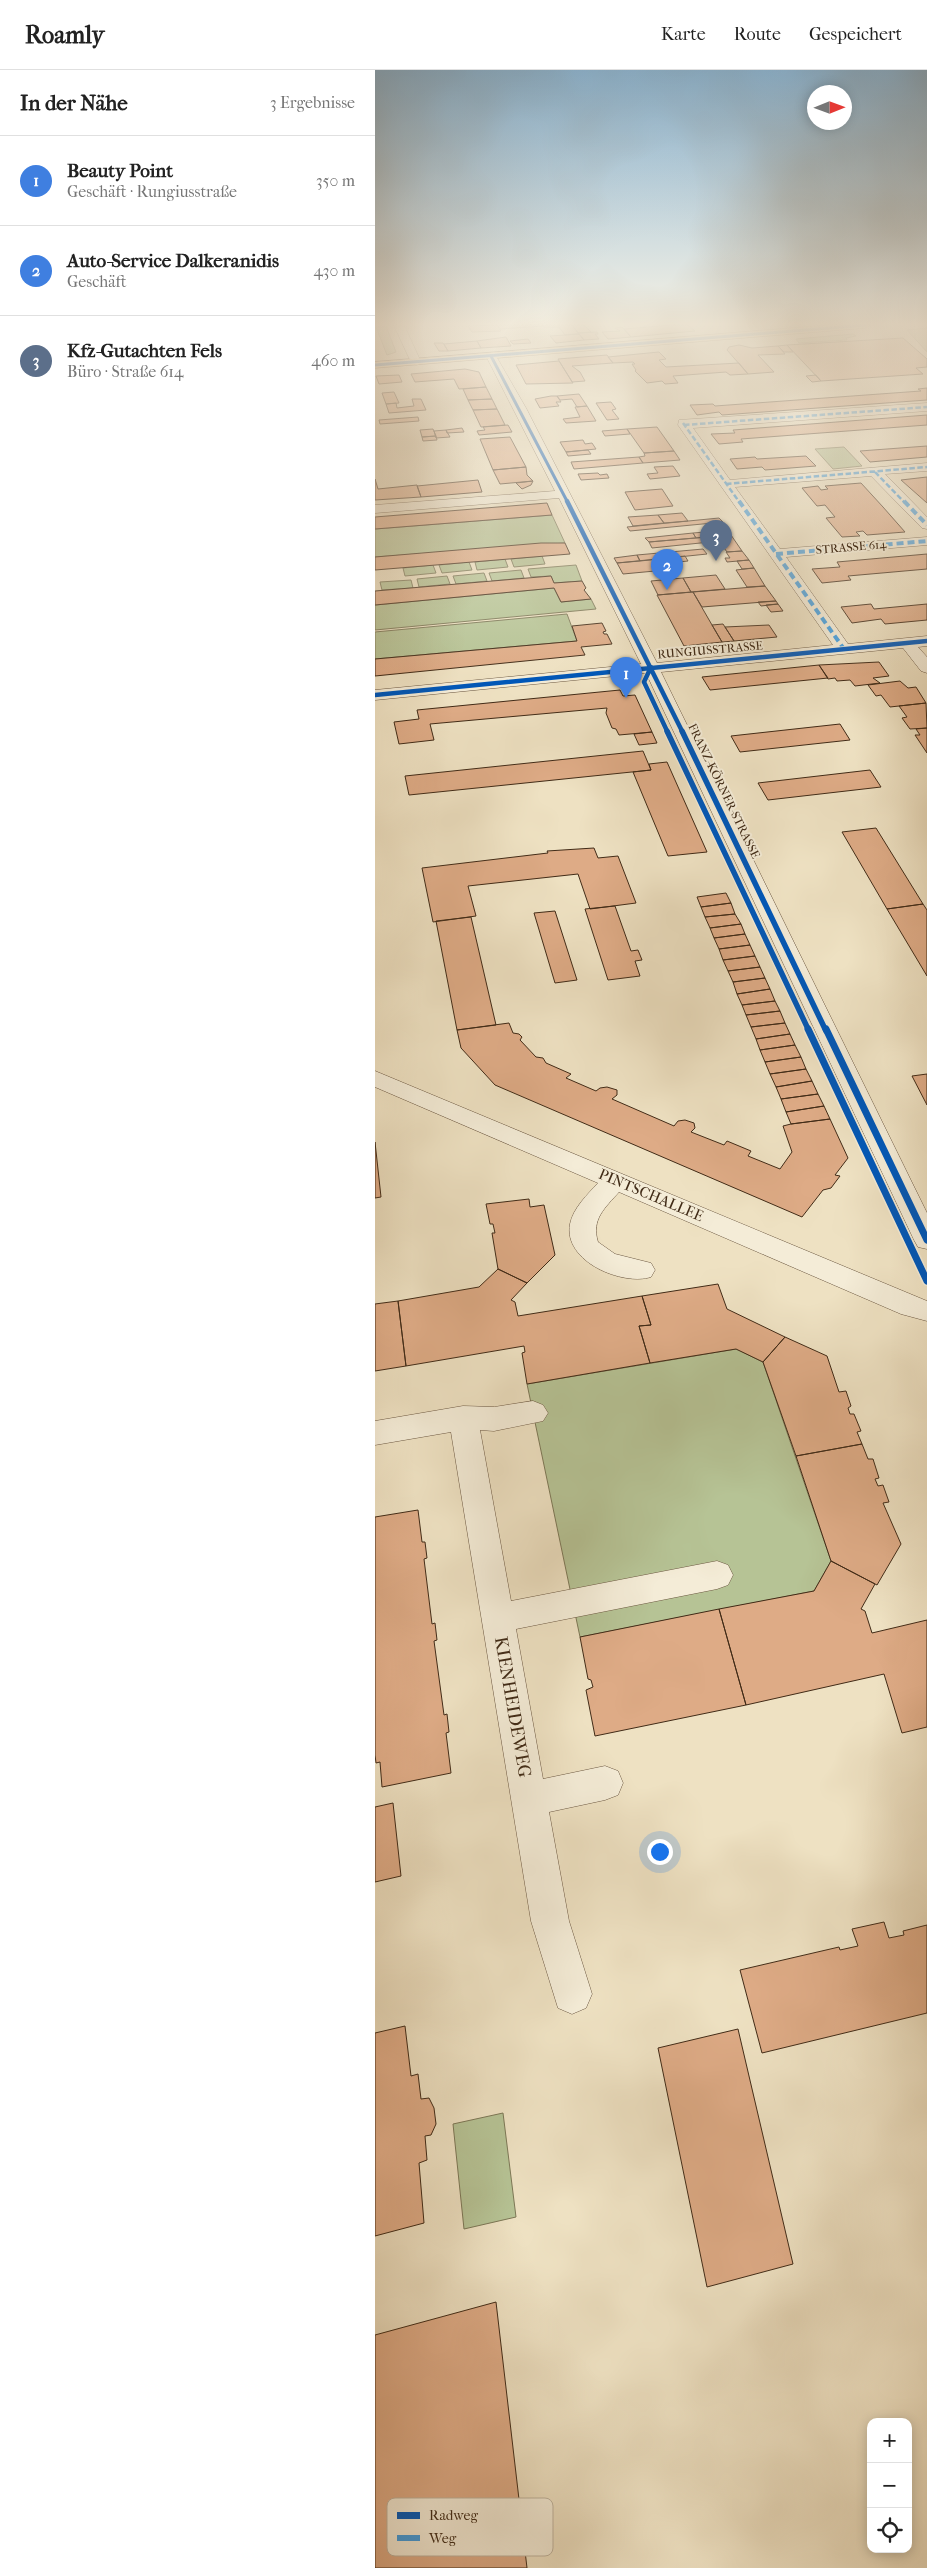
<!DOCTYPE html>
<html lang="de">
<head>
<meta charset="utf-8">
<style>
	body { margin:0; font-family:"IM FELL French Canon",serif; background:#f6f6f6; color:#222 }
	.controls { position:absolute; right:15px; bottom:15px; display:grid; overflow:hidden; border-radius:10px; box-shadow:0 2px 12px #0003 }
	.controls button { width:45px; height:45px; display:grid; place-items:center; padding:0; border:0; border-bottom:1px solid #e0e0e0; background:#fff; color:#222; font:25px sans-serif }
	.compass { position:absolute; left:432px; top:15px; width:45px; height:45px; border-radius:50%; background:#fff; box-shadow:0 2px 12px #0003; rotate:89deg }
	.you { position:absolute; left:284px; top:1781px; width:18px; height:18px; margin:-12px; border:4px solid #fff; border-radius:50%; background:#1a73e8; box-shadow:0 0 0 8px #1a73e833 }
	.badge { display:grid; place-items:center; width:32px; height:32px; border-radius:50%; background:#111827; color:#fff; font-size:16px; font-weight:700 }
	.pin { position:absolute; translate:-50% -41px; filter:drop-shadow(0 1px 2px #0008) }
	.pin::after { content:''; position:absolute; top:26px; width:18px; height:15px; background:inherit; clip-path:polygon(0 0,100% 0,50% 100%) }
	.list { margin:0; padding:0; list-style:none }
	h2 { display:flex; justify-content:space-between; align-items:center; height:65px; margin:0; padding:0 20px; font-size:21px }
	h2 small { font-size:16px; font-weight:400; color:#767676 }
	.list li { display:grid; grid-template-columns:32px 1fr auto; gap:15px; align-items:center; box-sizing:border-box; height:90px; padding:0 20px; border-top:1px solid #e0e0e0 }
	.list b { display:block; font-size:19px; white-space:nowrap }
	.list p { margin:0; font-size:16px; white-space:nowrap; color:#767676 }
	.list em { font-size:16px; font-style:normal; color:#767676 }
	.icon { flex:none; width:28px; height:28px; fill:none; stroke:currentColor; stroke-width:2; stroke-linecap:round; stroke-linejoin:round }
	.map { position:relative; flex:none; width:552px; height:2498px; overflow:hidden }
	header { display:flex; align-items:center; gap:30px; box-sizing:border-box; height:70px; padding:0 25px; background:#fff; border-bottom:1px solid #e0e0e0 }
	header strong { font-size:24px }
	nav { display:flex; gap:28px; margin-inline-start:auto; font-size:18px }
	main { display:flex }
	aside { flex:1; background:#fff }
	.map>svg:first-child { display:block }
	.green { fill:#b6c395; stroke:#7c7756 }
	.building { fill:#deab86; stroke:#412b17 }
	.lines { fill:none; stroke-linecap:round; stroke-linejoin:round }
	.minor-casing { stroke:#6c5842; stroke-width:1 }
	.major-casing { stroke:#412b17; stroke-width:1 }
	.minor { fill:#f4ecd7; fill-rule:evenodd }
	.major { fill:#e7c081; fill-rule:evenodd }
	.quiet-far1 { stroke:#3f9cdf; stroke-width:2.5; stroke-dasharray:5.5 2.5; stroke-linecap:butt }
	.quiet { stroke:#3f9cdf; stroke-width:4; stroke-dasharray:7 4; stroke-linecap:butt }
	.cycleway-far3-casing { stroke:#f4ecd7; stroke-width:4.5 }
	.cycleway-far2-casing { stroke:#f4ecd7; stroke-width:6 }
	.cycleway-far1-casing { stroke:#f4ecd7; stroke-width:8 }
	.cycleway-casing { stroke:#f4ecd7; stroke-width:10 }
	.cycleway-far3 { stroke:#0057b8; stroke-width:3 }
	.cycleway-far2 { stroke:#0057b8; stroke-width:4.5 }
	.cycleway-far1 { stroke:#0057b8; stroke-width:5.5 }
	.cycleway { stroke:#0057b8; stroke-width:7 }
	.labels { text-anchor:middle; stroke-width:4; stroke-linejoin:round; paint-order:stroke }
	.far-street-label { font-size:12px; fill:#412b17; stroke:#f4ecd7 }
	.street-label { font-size:15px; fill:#412b17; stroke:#f4ecd7 }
	.near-street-label { font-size:18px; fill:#412b17; stroke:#f4ecd7 }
	.key { fill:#f4ecd7; stroke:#beb29d; stroke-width:1 }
	.key-label { font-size:14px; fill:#412b17 }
</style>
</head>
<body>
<header>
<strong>Roamly</strong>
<nav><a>Karte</a><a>Route</a><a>Gespeichert</a></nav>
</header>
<main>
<aside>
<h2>In der Nähe<small>3 Ergebnisse</small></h2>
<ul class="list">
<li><span class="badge" style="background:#3f7fe0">1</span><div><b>Beauty Point</b><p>Geschäft · Rungiusstraße</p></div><em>350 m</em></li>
<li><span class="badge" style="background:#3f7fe0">2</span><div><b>Auto-Service Dalkeranidis</b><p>Geschäft</p></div><em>430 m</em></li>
<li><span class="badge" style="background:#5c6f8a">3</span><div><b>Kfz-Gutachten Fels</b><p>Büro · Straße 614</p></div><em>460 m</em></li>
</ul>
</aside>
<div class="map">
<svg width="552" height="2498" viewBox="0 0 552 2498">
	<rect width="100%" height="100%" fill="#eee1c2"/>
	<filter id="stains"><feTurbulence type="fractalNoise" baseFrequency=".004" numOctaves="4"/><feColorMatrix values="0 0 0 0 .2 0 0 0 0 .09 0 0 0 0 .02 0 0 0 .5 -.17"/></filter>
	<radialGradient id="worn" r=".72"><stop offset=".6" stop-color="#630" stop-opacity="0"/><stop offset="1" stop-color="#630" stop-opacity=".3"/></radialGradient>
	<path class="green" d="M11,256l10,26 -9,3 -11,-28z
		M552,258v24l-20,-22z
		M478,264l3,2 -10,2 1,2 -48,3 -3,-4z
		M469,377l18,19 -29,3 -18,-20z
		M177,445l13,28 -190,14v-28z
		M167,486l3,8 -31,3 -3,-8z
		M130,489l3,8 -31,3 -2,-8z
		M94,492l3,8 -30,3 -3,-8z
		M58,495l3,8 -31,3 -2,-8z
		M201,495l6,16 -28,2 -3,-7 -20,1 -3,-8z
		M146,500l3,8 -32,3 -3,-8z
		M109,503l3,8 -31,3 -3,-8z
		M72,506l3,8 -31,3 -2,-8z
		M36,510l2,8 -31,2 -2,-8z
		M179,518l7,14 30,-3 5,10 -221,21v-25z
		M192,544l10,27 -202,18v-27z
		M361,1279l27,13 68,199 -17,30 -234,46 -53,-253z
		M128,2043l13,104 -52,12 -11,-105z"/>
	<path class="building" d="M122,255h45l1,1 -43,3z
		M122,255l4,6 -29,1 -4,-6z
		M167,255h30l7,9 -14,1 -6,-8h-15z
		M197,255h12l7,7 -13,1z
		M297,255h16l7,6 -64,6 -7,-8z
		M247,257l9,10 -23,2 -6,-7 18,-1 -5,-3z
		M222,262l1,2h-3l4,5 -15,1 -6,-7z
		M204,264l5,6 -28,3 -6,-7z
		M131,267l5,9 -30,2 -4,-7z
		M528,268l24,21v8l-11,1 7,6 -102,7 -34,-36z
		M153,269l3,4 -18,1 -3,-3z
		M102,271l4,7 -33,3 -4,-7z
		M59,273h9l5,8h-9z
		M364,275l13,3 26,-2 7,8 -27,1 16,17 -26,2 -21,-24 2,-3z
		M412,275l6,7h-9l-6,-6z
		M284,282l7,7 -7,1 7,7 73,-4 9,11 -18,1 -4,-3 -53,4 5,7 -13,1 -3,-3 -15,2 -12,-12 1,-1 -4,-6h3l-2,-2 -20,1 -5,-6z
		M232,285l6,8 -41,3 8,6 5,9 -13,1 -14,-23z
		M184,291l14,22 -47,1 -10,-19z
		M90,299l14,3 7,15 -27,2 -5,-10 -39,3 -4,-8z
		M24,305l3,7 -23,2 -3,-8z
		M441,305l5,6 -9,1 -6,-6z
		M111,317l6,12 -24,1 -5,-11z
		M552,318v12l-205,15 -3,-3 -22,3 -7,-10 23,-1 2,2 206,-15 -3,-2z
		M19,322l5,11 -13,1 -4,-11z
		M204,324l8,12 -10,1 -5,-8 -12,1 -3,-4z
		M176,326h6l4,6h-5l3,4 -19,2 -5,-9z
		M37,329h9l5,11 -37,3 -3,-9 10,-1 1,5 17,-2z
		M117,329l5,10 -24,1 -5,-10z
		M236,332l5,7 -4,1 7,9 -12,1 -11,-17z
		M212,336l9,15 -30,2 -3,-4 17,-2 -5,-10z
		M122,339l8,16 -24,2 -8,-17z
		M552,345v10l-186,14 2,3 -24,2 -8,-10 24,-1 -2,-3z
		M43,347l1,4 -39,3 -1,-4z
		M133,355l4,7 -33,3 -2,-4 8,-1 -2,-3z
		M282,357l17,24 -30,2 -17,-24z
		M87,358l2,4 -17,1 -1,-3z
		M58,359l3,7 -14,1 -2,-7z
		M252,359l3,5 -25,2 -3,-5z
		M71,360l4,7 -14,1 -2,-7z
		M61,366l1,4 -14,1 -1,-4z
		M135,367l16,30 -33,3 -13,-31z
		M208,370l2,4 7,-1 4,6 -30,3 -6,-10z
		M552,376v11l-57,5 -10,-11z
		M213,380l3,4 -23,2 -2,-4z
		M299,381l6,9 -37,3 -4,-6 6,-1 -1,-3z
		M431,386l10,10 -51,4 -3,-3 -25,2 -7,-10 25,-2 2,2z
		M264,387l4,6 -69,6 -3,-7z
		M298,396l7,10 -30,3 -3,-5 11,-1 -4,-6z
		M151,397l1,8 6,6 -33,3 -7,-14z
		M223,403l2,2 7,-1 2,4 -28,2 -3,-6z
		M552,407v26l-26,-23z
		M0,409l3,10 39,-4 4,12 -46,3z
		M103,410l4,12 -61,5 -4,-11z
		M158,411l-2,4 -9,4 -6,-6z
		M486,413l22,24 22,25 -38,3 -4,-4 -7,1 4,4 -18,1 -16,-19 9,-1 -10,-12 -8,1 -15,-18 16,-2 3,4 7,-1 -3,-3z
		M287,419l11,17 -38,4 -10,-18z
		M172,433l5,12 -177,14v-12z
		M307,443l6,8 -24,2 -6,-8z
		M283,445l6,8 -31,3 -5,-9z
		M344,448l4,4 -93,9 -3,-4z
		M353,460l3,5 -35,3 -3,-5z
		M318,463l3,5 -47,4 -4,-4z
		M356,465l11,16 -15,1 -8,-11 -9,1 -4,-5z
		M331,467l4,5 -58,6 -3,-6z
		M166,473h24l5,11 -195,16v-13z
		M328,479l4,5 -67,7 -3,-6z
		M367,481l7,9 -22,2 -2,-4h5l-4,-6z
		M552,484v15l-79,7 3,4 -29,3 -10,-14 28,-2 -3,-5z
		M262,485l3,6 -23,2 -3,-5z
		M310,486l3,5 -18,2 -3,-5z
		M292,488l3,5h-16l2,3h-4l3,5 -32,3 -6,-11z
		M374,490l5,8 -12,1 -5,-8z
		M379,498l11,18 -18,1 -11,-17z
		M341,505l9,14 -34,3 -8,-14z
		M176,506l3,7 28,-2 4,7 -2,2 7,9 -30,3 -7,-14 -179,17v-14z
		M308,508l8,14 -33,3 -7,-14z
		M390,516l11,15 -74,6 -9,-15z
		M318,522l19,33 10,17 -38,4 -27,-51z
		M401,531l2,3 -17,2 -3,-4z
		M403,534l5,7 -12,1 -5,-7z
		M496,534l3,5 53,-5v16l-42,4 -4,-5 -29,4 -11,-16z
		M227,553l4,8 -3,1 1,2h3l5,10 -31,3 4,8 -210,21v-17l202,-18 -5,-15z
		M348,554l2,3 9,14 -12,1 -10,-17z
		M394,555l8,12 -43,4 -9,-14z
		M504,592l10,14 -16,2 7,5 -25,3 -5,-6 -13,1 -2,-3 -7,1 -9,-14z
		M444,595l9,13 -118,12 -8,-13z
		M525,611l8,7 8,-1 10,16 -36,4 -9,-12 -5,1 -8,-11z
		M245,620l3,6 12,-1 17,37 -33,3 -3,-6 -4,-1 -6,-15 1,-5 -177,16 4,16 -35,4 -5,-22 25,-3 -2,-9z
		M551,633l1,25 -17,1 -8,-11 5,-1 -8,-11z
		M465,654l10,16 -110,12 -9,-16z
		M552,658v25l-12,-18h5l-4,-6z
		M277,662l5,11 -18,2 -5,-11z
		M268,681l8,19 -242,25 -4,-19z
		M292,692l40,90 -39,4 -35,-84 18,-2 -2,-6z
		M495,700l11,17 -113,13 -10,-17z
		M501,758l47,76 -36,5 -45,-77z
		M219,778l4,10 20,-2 18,47 -46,6 -12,-35 -110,12 8,30 -43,6 -11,-54 126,-15 -1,-2z
		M351,823l5,10 -30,4 -4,-10z
		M356,833l4,11 -30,3 -4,-10z
		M548,834l4,6v66l-40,-67z
		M240,836l16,45 7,-1 4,10 -7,1 5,15 -32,4 -23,-71z
		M180,841l22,69 -22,3 -21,-70z
		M360,844l6,10 -31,4 -5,-11z
		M96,847l25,108 -39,5 -21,-109z
		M366,854l4,10 -31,4 -4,-10z
		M370,864l5,11 -31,4 -5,-11z
		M375,875l5,11 -32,4 -4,-11z
		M380,886l5,11 -32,4 -5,-11z
		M385,897l5,11 -32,4 -5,-11z
		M390,908l5,11 -33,5 -4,-12z
		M395,919l5,12 -33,4 -5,-11z
		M400,931l5,10 -34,4 -4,-10z
		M405,941l5,12 -34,4 -5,-12z
		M134,953l4,10 6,1 3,3 -2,3 16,17 7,1 3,5 25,11 -5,4 30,13 4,-3 7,-1 10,3v5l-5,4 62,27 4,-5 7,-1 9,3 1,5 -4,4 33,13 3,-4 24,10 -3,5 32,13 12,-17 -9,-26 8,-2 39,-5 18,39 -13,17 5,1 -9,12 -8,2 -21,27 -307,-132 -34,-37 -4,-18z
		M410,953l5,11 -34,5 -5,-12z
		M415,964l5,11 -35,5 -4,-11z
		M420,975l6,12 -36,5 -5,-12z
		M426,987l5,12 -36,5 -5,-12z
		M431,999l6,12 -36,6 -6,-13z
		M552,1004v31l-15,-29z
		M437,1011l6,13 -37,5 -5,-12z
		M443,1024l6,12 -38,6 -5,-13z
		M449,1036l6,13 -39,5 -5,-12z
		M0,1072l6,55 -6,1z
		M154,1129l1,8 14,-2 11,50 -28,28 -29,-14 -6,-36h3l-2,-9h-3l-4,-20z
		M123,1199l29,14 -16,17 4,2 3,14 124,-20 9,29 -12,1 11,37 -123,21 -5,-31 3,-1 -1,-6 -118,20 -8,-65 81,-14z
		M343,1214l9,25 58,28 -22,25 -27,-13 -86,14 -11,-37 12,-1 -9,-29z
		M23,1231l8,65 -31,5v-67z
		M410,1267l42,19 12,36 7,-1 5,15 -3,2 2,6h4l7,17 -4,1 5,12 -66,12 -33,-94z
		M487,1374l6,15h5l6,19 -4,1 3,7 5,-1 6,17 -6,1 18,41 -24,41 -46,-24 -35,-105z
		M43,1440l4,32h3l2,16 -3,1 8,65 3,-1 2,17 -3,1 10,74 3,-1 2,18 -3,1 5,40 -69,14 -2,-25 -4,1 -1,-8v-238z
		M456,1491l44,23 -14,25 4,2 7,22 55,-13v107l-25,6 -18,-59 -138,31 -27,-96 95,-18z
		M344,1539l27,96 -151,31 -9,-46 7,-3 -2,-7 -3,-1 -8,-42z
		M18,1733l8,73 -26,6v-75z
		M509,1852l5,16 15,-3 -1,-4 24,-6v88l-165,40 -22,-83 99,-23 1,3 18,-4 -6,-17z
		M30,1956l6,50 7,-2 3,25 8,-1 5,10 2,16 -5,11 -6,1 2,24 -8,3 5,60 -49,13v-203z
		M363,1959l55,235 -86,23 -49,-239z
		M121,2232l31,266h-152v-233z"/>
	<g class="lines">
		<defs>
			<path id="minor" d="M19,255h10l17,37 -1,2 -4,1 -5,-3z
				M116,283l5,3 30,52 131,255 176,-18 -155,-220 1,-5 248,-17v8l-234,17 37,52 197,-17v8l-42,3 42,43v12l-5,-1 -51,-52 -136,11 45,62 147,-12v8l-141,12 62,87 79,-8v10l-9,1 9,10v16l-6,-2 -18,-23 -242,24 266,541v36l-9,-2 -4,-7 -268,-567 -271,27v-10l266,-26 -82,-166 -184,15v-8l180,-14 -69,-135z
				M0,1001l552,230v20l-26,-7 -282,-122c-14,16 -28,27 -21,50l17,12 36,9 4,7 -4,7c-28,9 -88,-15 -81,-53 3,-16 18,-30 28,-41l-223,-96z
				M158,1331l10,4 5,8 -5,8 -49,10 -14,-1 31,171 206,-40 11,4 5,10 -5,10 -11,4 -201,40 27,150 62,-13 13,5 5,12 -5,12 -13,5 -56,12 20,109 23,73 -6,14 -14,6 -14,-6 -27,-87 -80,-489 -76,13v-24l88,-15 31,1z"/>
			<path id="major" d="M454,255h41l-5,3 -490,40v-6z"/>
		</defs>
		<use href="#minor" class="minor-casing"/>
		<use href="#major" class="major-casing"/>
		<use href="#minor" class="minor"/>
		<use href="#major" class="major"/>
		<path class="quiet-far1" d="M308,353l57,80
			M309,355l243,-18
			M500,402l30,31
			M351,414l201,-17"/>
		<path class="quiet" d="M364,431l105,148
			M529,431l23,24
			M401,484l151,-13"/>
		<defs>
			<path id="cycleway-far3" d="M116,286l77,147
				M0,295l490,-40"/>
			<path id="cycleway-far2" d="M192,431l116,232
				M276,597l-7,15 24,51
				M0,625l552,-54"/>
			<path id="cycleway-far1" d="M292,661l142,300
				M307,661l144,300"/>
			<path id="cycleway" d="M433,959l119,252
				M451,959l101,211"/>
		</defs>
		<use href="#cycleway-far3" class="cycleway-far3-casing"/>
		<use href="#cycleway-far2" class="cycleway-far2-casing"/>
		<use href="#cycleway-far1" class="cycleway-far1-casing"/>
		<use href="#cycleway" class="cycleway-casing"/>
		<use href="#cycleway-far3" class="cycleway-far3"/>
		<use href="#cycleway-far2" class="cycleway-far2"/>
		<use href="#cycleway-far1" class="cycleway-far1"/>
		<use href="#cycleway" class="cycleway"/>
	</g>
	<linearGradient id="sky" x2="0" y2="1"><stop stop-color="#8bb7d7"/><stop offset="0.42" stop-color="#f7f2e4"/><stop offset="1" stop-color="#f7f2e4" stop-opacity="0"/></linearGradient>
	<rect width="552" height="605" fill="url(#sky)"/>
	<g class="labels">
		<g class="far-street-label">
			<text transform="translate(476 477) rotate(-5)" y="4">STRASSE 614</text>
			<text transform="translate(335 580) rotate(-5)" y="4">RUNGIUSSTRASSE</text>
			<text transform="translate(349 721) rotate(64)" y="4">FRANZ-KÖRNER-STRASSE</text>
		</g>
		<g class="street-label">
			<text transform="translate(276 1125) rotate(23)" y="5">PINTSCHALLEE</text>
		</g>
		<g class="near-street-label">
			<text transform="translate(138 1637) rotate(80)" y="6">KIENHEIDEWEG</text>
		</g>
	</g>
	<rect x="12" y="2428" width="166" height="58" rx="8" class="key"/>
	<rect x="22" y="2442" width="23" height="7" fill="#0057b8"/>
	<rect x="22" y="2465" width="23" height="6" fill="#3f9cdf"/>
	<g class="key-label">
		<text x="54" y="2450">Radweg</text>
		<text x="54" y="2473">Weg</text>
	</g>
	<rect width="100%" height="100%" filter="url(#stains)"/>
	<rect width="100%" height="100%" fill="url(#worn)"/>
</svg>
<div class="controls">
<button>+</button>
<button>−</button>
<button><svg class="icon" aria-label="locate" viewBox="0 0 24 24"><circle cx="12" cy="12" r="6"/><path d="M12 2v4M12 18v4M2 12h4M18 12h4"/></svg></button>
</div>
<svg class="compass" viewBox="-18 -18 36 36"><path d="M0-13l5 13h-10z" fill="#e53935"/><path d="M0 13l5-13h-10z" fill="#767676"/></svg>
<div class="you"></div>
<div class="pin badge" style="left:251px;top:628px;background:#3f7fe0">1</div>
<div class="pin badge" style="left:292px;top:520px;background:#3f7fe0">2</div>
<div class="pin badge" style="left:341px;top:491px;background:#5c6f8a">3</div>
</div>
</main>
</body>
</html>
